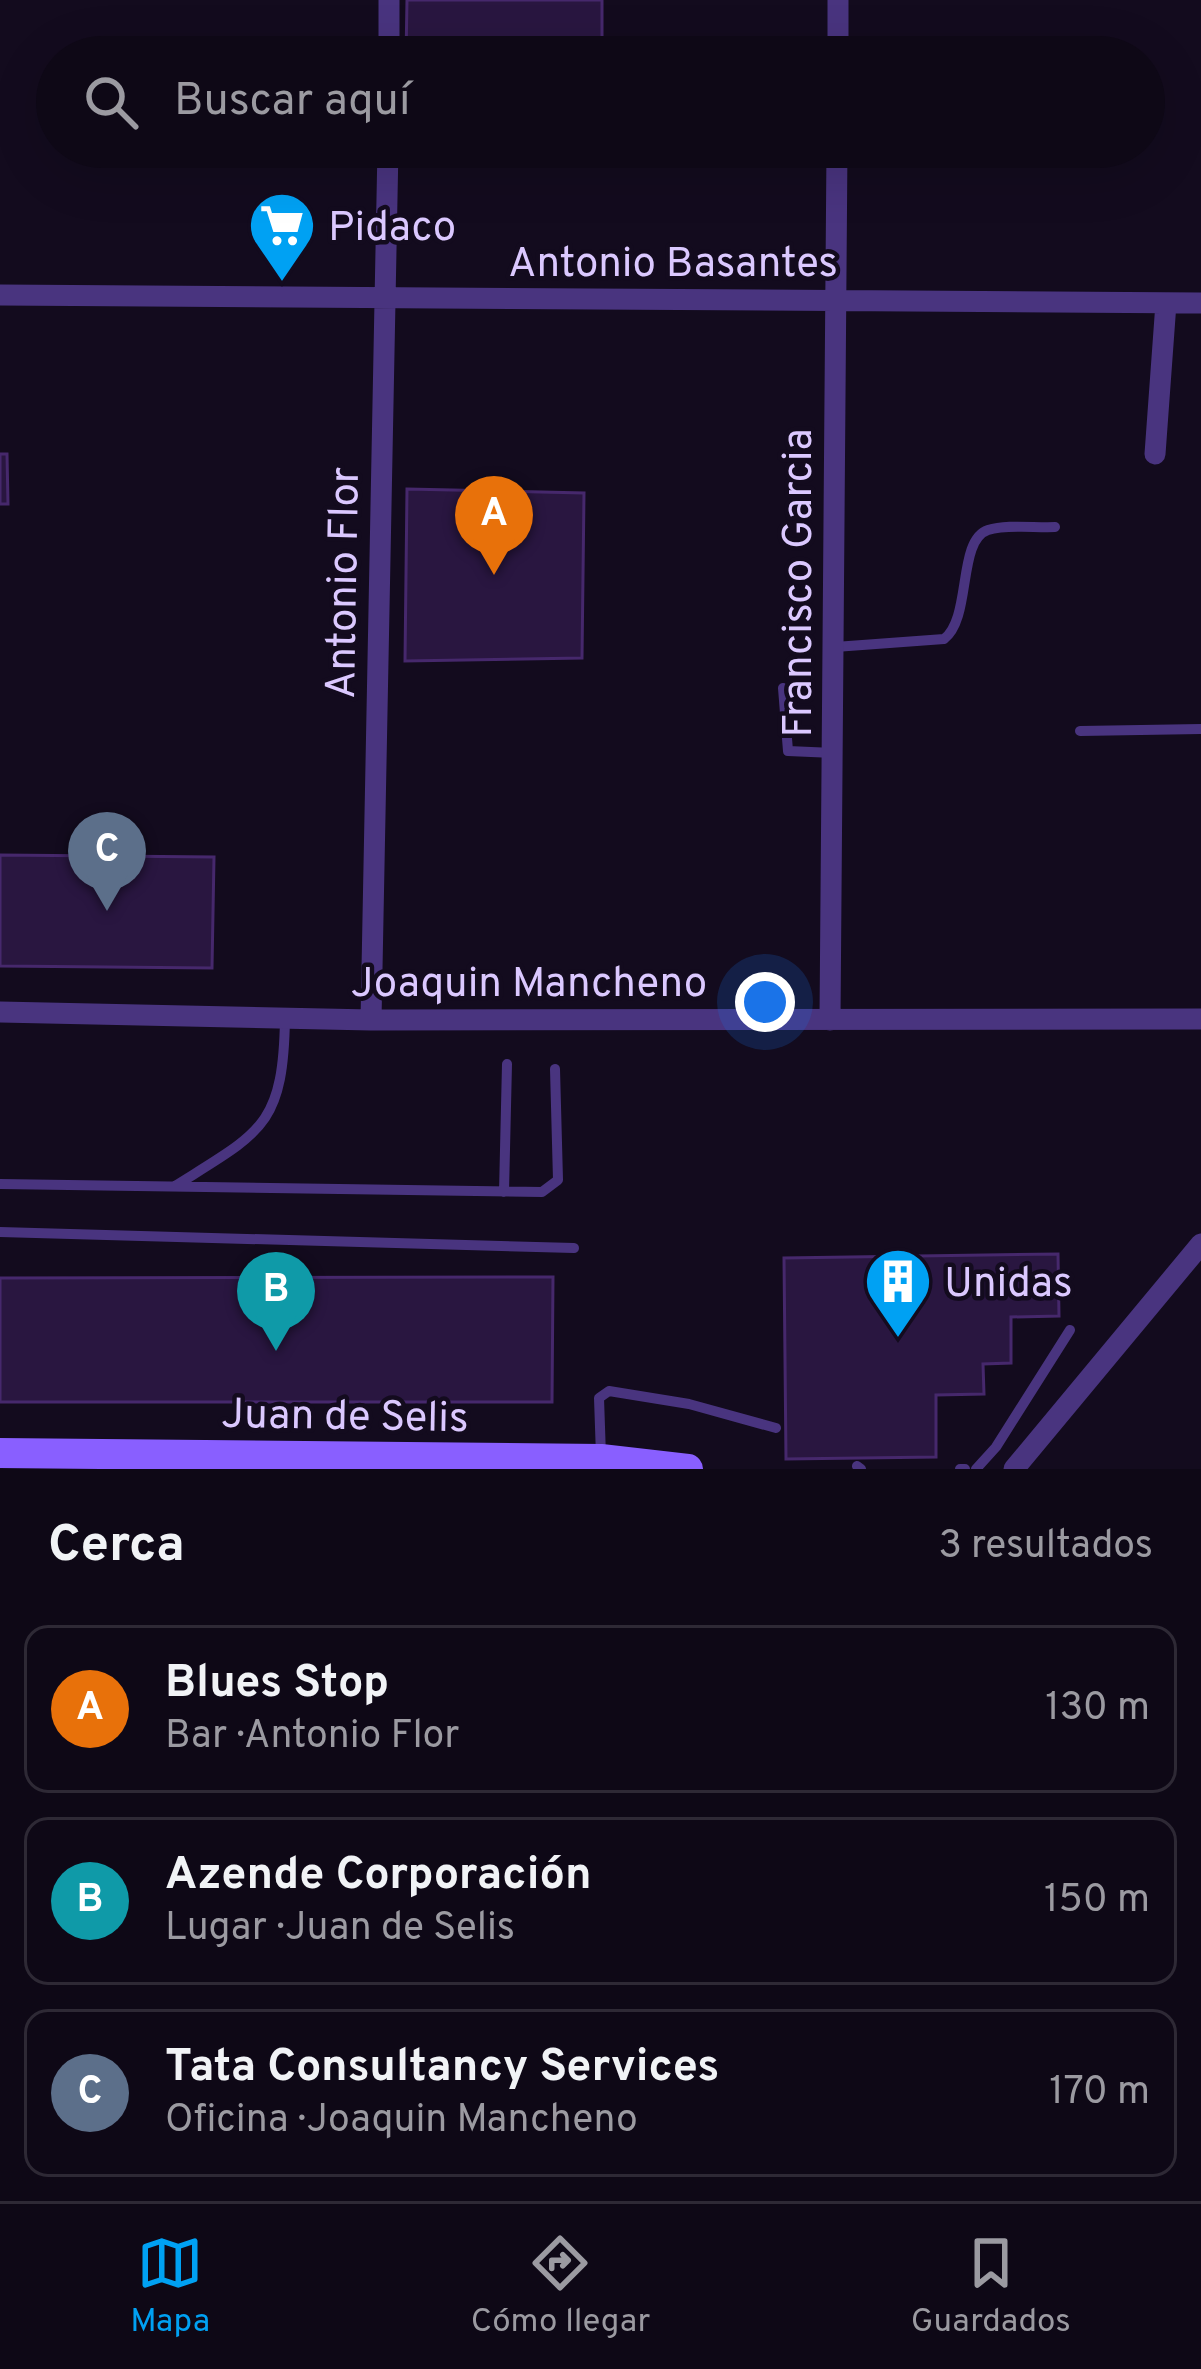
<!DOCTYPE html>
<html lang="es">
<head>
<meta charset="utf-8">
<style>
	body { margin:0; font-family:Overpass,sans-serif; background:#1c1623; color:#f1f3f6 }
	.you { position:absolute; left:765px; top:1002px; width:42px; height:42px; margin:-30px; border:9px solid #fff; border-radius:50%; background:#1a73e8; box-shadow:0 0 0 18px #1a73e833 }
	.badge { display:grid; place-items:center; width:78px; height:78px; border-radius:50%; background:#00a1f3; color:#fff; font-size:39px; font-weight:700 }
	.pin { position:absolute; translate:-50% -99px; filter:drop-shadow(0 3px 6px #0008) }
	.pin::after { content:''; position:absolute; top:63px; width:42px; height:36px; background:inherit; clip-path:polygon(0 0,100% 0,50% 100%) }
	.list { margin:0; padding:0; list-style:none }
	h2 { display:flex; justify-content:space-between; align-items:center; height:156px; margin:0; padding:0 48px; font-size:51px }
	h2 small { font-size:39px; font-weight:400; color:#9b9aa1 }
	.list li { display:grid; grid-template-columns:78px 1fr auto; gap:36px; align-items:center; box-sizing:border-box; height:168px; margin:0 24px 24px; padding:0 24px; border:3px solid #2e2935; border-radius:24px }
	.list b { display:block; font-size:45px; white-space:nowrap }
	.list p { margin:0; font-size:39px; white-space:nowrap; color:#9b9aa1 }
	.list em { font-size:39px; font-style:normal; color:#9b9aa1 }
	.icon { flex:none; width:66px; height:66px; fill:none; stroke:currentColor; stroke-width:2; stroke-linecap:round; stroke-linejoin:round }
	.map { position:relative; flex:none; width:1201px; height:1469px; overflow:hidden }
	.search { position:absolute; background:#0e0816; box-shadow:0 12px 48px #0002; left:36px; right:36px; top:36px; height:132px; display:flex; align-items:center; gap:30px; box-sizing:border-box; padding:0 42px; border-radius:66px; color:#9b9aa1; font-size:45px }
	.sheet { height:732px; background:#0e0816 }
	nav { display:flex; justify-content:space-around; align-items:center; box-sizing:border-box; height:168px; border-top:3px solid #2e2935; background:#0e0816; font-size:33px; color:#9b9aa1 }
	nav a { display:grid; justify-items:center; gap:6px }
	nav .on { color:#00a1f3 }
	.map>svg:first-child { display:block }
	.building { fill:#291640; stroke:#46286c; stroke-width:3 }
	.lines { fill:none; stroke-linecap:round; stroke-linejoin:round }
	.service { stroke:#49347f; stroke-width:10 }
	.minor { stroke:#49347f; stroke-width:21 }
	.secondary { stroke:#895fff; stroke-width:30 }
	.labels { text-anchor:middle; stroke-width:9; stroke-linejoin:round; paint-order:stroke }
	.poi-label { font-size:42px; fill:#dbc8ff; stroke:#130b1e; text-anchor:start }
	.street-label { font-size:42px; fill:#dbc8ff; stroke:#130b1e }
</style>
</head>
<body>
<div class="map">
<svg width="1201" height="1469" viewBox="0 0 1201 1469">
	<rect width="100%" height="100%" fill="#130b1e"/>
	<path class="building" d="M407,0h195v57h-196z
		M0,454h7l1,50h-8z
		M407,489l177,4 -2,165 -177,3z
		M0,855l214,2 -2,111 -212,-2z
		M1058,1254l1,62 -48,1v46l-28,1 1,30 -48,1v62l-150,2 -2,-201z
		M553,1277l-1,125h-552v-124z"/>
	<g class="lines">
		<path class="service" d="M835,647l109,-8c28,-21 13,-99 44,-109 19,-6 47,-2 67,-3
			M783,688l5,63 46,2
			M1080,731l121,-2
			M0,1184l542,8 16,-12 -3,-111
			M175,1186c86,-54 108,-59 110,-167
			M504,1192l3,-128
			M0,1232l574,16
			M601,1456l-2,-58 10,-7 80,13 87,24
			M857,1466l4,3
			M960,1469h5
			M976,1469l20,-22 74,-117"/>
		<path class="minor" d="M389,57v-57
			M838,57v-57
			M0,295l1201,8
			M1155,454l11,-151
			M0,1012l371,8 830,-1
			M371,1020l17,-873
			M830,1020l7,-873
			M1014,1469l187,-225"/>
		<path class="secondary" d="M0,1453l601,6 87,10"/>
	</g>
	<defs>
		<symbol id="supermarket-pin" viewBox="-11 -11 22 30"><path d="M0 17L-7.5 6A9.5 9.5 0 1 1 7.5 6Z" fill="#00a1f3" stroke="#130b1e"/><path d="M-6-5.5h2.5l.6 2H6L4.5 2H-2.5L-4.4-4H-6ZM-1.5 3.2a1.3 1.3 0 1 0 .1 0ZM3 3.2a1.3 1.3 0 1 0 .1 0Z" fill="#fff"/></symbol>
		<symbol id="building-pin" viewBox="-11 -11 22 30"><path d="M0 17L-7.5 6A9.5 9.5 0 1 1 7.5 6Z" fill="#00a1f3" stroke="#130b1e"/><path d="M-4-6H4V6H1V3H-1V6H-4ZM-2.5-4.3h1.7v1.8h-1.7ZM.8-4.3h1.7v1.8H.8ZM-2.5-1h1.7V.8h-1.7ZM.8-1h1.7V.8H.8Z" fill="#fff"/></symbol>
	</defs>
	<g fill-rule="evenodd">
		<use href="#supermarket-pin" x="244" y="187" width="76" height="104"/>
		<use href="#building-pin" x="860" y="1243" width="76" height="104"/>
	</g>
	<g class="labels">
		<g class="poi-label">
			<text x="328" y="240">Pidaco</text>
			<text x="944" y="1296">Unidas</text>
		</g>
		<g class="street-label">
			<text x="673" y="276">Antonio Basantes</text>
			<text transform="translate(341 583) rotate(-89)" y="15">Antonio Flor</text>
			<text transform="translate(796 583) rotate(-90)" y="15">Francisco Garcia</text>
			<text x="529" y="996">Joaquin Mancheno</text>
			<text transform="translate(345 1414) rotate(1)" y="15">Juan de Selis</text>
		</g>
	</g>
</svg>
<div class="you"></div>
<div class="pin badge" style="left:494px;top:575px;background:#e8710a">A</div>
<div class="pin badge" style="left:276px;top:1351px;background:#0f9aa8">B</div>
<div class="pin badge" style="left:107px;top:911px;background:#5c6f8a">C</div>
<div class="search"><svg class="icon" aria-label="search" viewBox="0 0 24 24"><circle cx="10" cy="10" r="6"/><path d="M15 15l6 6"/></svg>Buscar aquí</div>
</div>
<section class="sheet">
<h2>Cerca<small>3 resultados</small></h2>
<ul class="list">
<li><span class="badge" style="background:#e8710a">A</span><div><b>Blues Stop</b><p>Bar · Antonio Flor</p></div><em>130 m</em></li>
<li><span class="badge" style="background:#0f9aa8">B</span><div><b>Azende Corporación</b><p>Lugar · Juan de Selis</p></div><em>150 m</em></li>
<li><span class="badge" style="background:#5c6f8a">C</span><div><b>Tata Consultancy Services</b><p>Oficina · Joaquin Mancheno</p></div><em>170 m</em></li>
</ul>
</section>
<nav>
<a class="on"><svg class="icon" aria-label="map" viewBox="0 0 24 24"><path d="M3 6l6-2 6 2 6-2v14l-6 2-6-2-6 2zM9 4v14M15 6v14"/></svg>Mapa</a>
<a><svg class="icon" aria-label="directions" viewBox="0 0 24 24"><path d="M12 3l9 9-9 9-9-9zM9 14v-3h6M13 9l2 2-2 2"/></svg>Cómo llegar</a>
<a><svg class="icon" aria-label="saved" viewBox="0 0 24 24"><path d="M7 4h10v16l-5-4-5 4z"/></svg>Guardados</a>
</nav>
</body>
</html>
